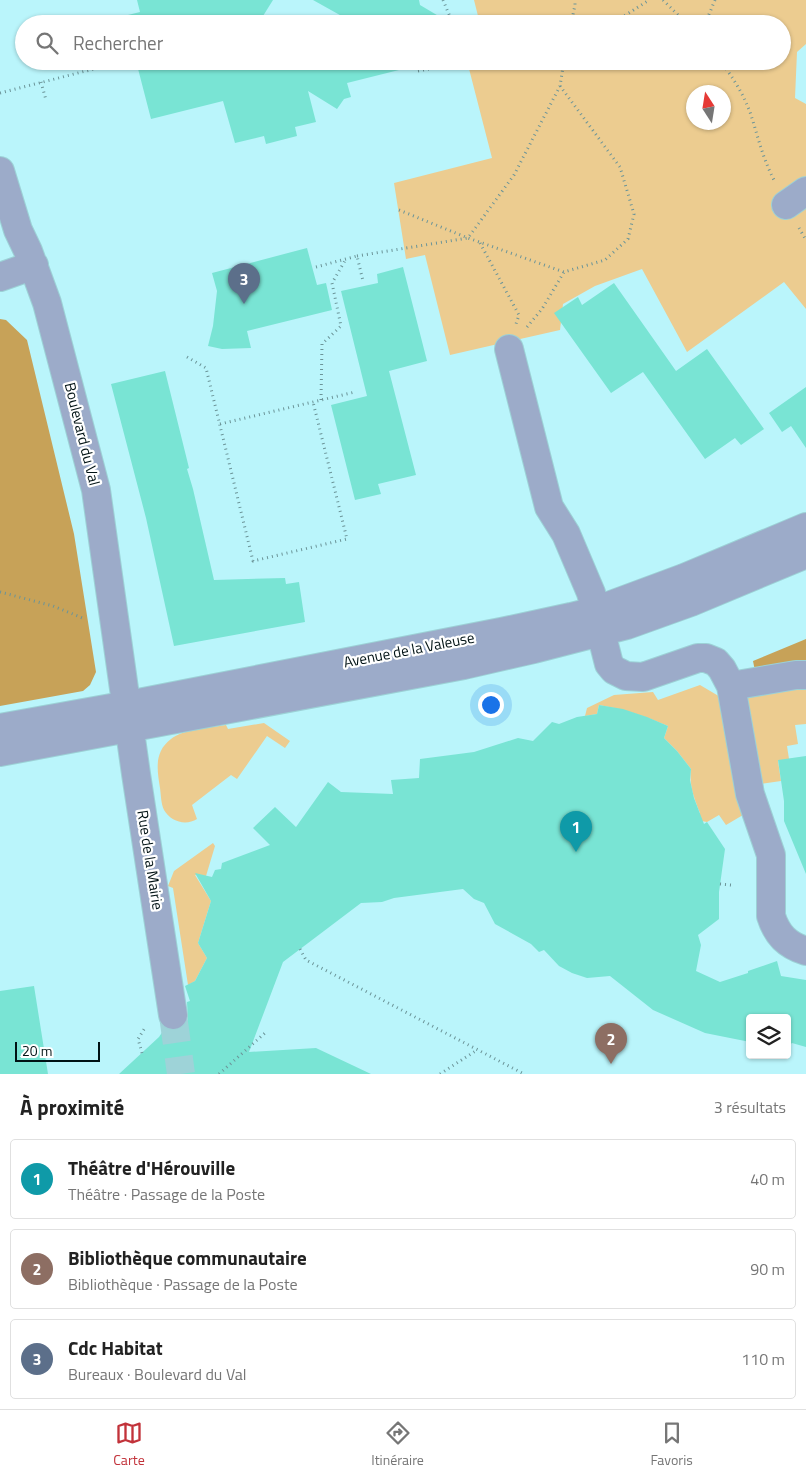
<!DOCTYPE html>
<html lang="fr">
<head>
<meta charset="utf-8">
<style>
	body { margin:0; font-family:"Titillium Web",sans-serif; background:#f6f6f6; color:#222 }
	.controls { position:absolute; right:15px; bottom:15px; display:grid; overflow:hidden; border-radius:5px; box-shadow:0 1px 4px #0004 }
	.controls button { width:45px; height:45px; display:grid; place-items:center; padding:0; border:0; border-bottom:1px solid #e0e0e0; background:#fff; color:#222; font:25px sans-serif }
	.compass { position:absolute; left:686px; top:85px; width:45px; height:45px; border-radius:50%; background:#fff; box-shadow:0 1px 4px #0004; rotate:348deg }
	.scale { position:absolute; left:15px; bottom:12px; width:85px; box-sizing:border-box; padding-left:5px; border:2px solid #001214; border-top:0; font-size:14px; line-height:18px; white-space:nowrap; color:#001214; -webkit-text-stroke:4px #fff; paint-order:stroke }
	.you { position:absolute; left:490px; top:704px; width:18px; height:18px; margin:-12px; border:4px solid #fff; border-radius:50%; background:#1a73e8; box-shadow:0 0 0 8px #1a73e833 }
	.badge { display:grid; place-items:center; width:32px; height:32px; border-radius:50%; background:#c2323a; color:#fff; font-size:16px; font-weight:700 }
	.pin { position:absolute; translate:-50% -41px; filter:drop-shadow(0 1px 2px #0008) }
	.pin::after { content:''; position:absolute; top:26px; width:18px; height:15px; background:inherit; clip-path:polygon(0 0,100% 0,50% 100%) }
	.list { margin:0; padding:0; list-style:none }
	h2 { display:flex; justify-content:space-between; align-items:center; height:65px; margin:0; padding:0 20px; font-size:21px }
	h2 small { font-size:16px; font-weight:400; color:#767676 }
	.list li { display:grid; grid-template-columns:32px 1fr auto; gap:15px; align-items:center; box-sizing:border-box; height:80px; margin:0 10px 10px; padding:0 10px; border:1px solid #e0e0e0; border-radius:5px }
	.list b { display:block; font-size:19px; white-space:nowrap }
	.list p { margin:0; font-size:16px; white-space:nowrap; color:#767676 }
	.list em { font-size:16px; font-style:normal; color:#767676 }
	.icon { flex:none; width:28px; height:28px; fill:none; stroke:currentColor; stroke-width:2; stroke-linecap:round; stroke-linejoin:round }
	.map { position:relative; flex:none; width:806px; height:1074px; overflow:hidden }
	.search { position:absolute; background:#fff; box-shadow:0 1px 4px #0004; left:15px; right:15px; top:15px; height:55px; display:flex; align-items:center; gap:12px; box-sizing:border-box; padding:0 18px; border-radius:28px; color:#767676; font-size:19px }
	.sheet { height:335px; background:#fff }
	nav { display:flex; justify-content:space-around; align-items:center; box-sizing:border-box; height:70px; border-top:1px solid #e0e0e0; background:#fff; font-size:14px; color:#767676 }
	nav a { display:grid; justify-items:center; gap:2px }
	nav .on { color:#c2323a }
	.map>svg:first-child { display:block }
	.green { fill:#eccc90; fill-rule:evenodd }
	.forest { fill:#c7a258 }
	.building { fill:#79e4d4 }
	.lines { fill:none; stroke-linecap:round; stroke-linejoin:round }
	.minor-tunnel { stroke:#9ed3d8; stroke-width:28; stroke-dasharray:28 14; stroke-linecap:butt }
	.minor-casing { stroke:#9cd1d6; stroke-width:30 }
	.path { stroke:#6b9498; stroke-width:3; stroke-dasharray:1 4; stroke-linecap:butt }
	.minor { stroke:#9cabc9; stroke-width:28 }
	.labels { text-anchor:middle; stroke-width:4.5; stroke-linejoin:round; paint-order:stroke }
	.street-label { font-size:15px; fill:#001214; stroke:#fff }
</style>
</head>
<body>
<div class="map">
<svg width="806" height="1074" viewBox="0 0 806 1074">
	<rect width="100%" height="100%" fill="#baf5fb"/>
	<path class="green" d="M474,0h332v44l-9,8 -2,46 11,6v205l-22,-27 -97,70 -45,-83 -47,17 -32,18 -3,26 -110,25 -25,-100 -19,4 -12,-76 98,-25 -25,-97h315v-37h-306l3,-4zM694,92h30v30h-30z
		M700,685l22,13 21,117 -17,10 -7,-10 -12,7 -17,-3 2,-3 8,-3c-6,-15 -11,-28 -9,-44l-14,-18 -13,-13 4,-12c-23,-10 -44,-17 -69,-21l-2,9 -12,2 2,-8 27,-13 39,-3 5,8z
		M806,687v37l-11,1 3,19 -11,2 2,13 -11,2 3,20 -20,3 -16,-90z
		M264,723l26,18 -5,7 -18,-12 -30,43 -6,-4 -39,30 5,14c-11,7 -26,3 -33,-9 -3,-6 -3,-15 -4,-22 -3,-19 -6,-36 11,-49 12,-10 39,-11 55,-14l2,4z
		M213,843l2,3 -9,30 -11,-1 16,26 -13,42 9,15 -12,23 -7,4 -15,-97 -5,-2 6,-15z"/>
	<path class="forest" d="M0,319l6,1 21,20 47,194 22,138 -6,13 -7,6 -83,15z
		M806,639v25l-51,7 -2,-10z"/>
	<path class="building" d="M137,0h136l-10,16 13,8h-150l-2,-8 16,-4z
		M313,0h106l1,5 32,19h-103l-2,-5z
		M136,61h262l1,9 -52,13 4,14 -7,2 -7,10 -29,-18 8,31 -21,5 2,9 -31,8 -2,-8 -29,7 -12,-42 -72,18z
		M307,248l10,37 9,-2 6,27 -85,21 4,17 -29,1 -14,-3 5,-20 4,-35 -5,-18z
		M403,267l24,94 -38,10 27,104 -38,9 3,10 -26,6 -24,-95 36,-9 -26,-105 37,-8 -1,-9z
		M614,283l62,88 31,-22 57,80 -23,16 -6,-7 -30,21 -62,-87 -32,21 -57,-80 24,-16 4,8z
		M165,371l24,97 -2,1 6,20 21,91 71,-2 1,6 13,-2 6,40 -131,24 -28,-128 -35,-134z
		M806,387v61l-15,-22 -9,6 -13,-19z
		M599,705l24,4 24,8 21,9 -4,12 13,13 14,18 -1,11 4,18 10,26 3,-2 18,27 -6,43v27l-21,16 3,10 -5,26 24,11 28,-9v-2l29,-10 4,15 25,4v67l-14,-4 -5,4v-29h-37v24l-45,-9 -52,-23 -43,-34 -23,2 -15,-5 -13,-7 -15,-16 -5,2 -8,-8 -36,-20 -11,-21 -10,-4 -11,-10 -69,9 -12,4 -21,1 -78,59 -34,90 67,-4 55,26h-252l40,-37 6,-9 11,2 7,-3 5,-7 -1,-18 3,-1 -5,-15 10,-5 12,-23 -9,-15 13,-42 -16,-28 17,4 3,-7 6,-1 1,-6 48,-18 -17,-17 22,-21 21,20 32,-45 13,10 52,2 -2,-14 28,-2 1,-19 54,-7 44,-14 15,3 19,-19 7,2 18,-7 20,-3z
		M806,756v118l-22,-53v-20l-6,-41z
		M34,986l14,88h-48v-83z"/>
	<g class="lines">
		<path class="minor-tunnel" d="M173,1015l8,59"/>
		<defs>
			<path id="minor" d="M0,171l18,59 10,21 19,52 49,187 40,284 37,241
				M786,205l20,-14
				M0,277l34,-12
				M509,349l40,158 17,27 25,59 18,71 5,6 12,6 17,1 55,-19h8l10,4 6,7 9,17 19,108 21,61v61c6,19 16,29 35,35
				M731,686l65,-11h10
				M0,728l128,-23 373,-73 70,-15 24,-6 89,-33 122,-51
				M0,752l464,-87 70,-16 93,-24 64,-23 115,-48"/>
		</defs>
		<use href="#minor" class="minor-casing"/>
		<path class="path" d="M443,0l10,24
			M663,0l24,24
			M571,24l4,-19v-5
			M612,24l37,-24
			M705,24l10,-24
			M720,61c13,16 24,34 31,54 7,22 12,44 23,65
			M418,71l54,-10
			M41,82l5,18
			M0,93l125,-32
			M399,210l69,28 96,34 41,-12 23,-21 6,-25 -14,-47 -60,-81
			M799,228l7,12
			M480,243l39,72 -3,9
			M357,256l111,-18 46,-63 46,-89 4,-25
			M316,267l41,-11 6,25
			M527,327l15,-18 22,-37
			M187,357l19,11 47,193 94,-22 -34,-137
			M321,400l1,-56 19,-18 -9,-43 14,-24
			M220,424l135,-32
			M0,592l53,14 32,13
			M720,884l11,1
			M300,949l6,11 218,114
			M142,1053l-4,-14 8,-13
			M219,1074l46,-41
			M440,1074l37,-24"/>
		<use href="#minor" class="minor"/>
	</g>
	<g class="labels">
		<g class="street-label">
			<text transform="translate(82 434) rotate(76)" y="5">Boulevard du Val</text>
			<text transform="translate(409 650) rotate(-11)" y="5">Avenue de la Valeuse</text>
			<text transform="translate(150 860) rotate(81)" y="5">Rue de la Mairie</text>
		</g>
	</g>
</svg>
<div class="controls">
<button><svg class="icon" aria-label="layers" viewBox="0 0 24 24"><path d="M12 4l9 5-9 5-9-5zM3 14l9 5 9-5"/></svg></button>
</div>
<svg class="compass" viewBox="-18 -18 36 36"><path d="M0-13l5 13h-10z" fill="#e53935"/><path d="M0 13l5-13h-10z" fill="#767676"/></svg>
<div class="scale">20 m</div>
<div class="you"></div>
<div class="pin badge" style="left:576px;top:852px;background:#0f9aa8">1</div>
<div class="pin badge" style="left:611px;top:1064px;background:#8d6e63">2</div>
<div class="pin badge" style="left:244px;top:304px;background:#5c6f8a">3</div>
<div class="search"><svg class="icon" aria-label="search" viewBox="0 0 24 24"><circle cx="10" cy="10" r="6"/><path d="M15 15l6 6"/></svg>Rechercher</div>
</div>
<section class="sheet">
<h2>À proximité<small>3 résultats</small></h2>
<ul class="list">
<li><span class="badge" style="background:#0f9aa8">1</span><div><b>Théâtre d'Hérouville</b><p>Théâtre · Passage de la Poste</p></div><em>40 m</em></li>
<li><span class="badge" style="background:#8d6e63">2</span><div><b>Bibliothèque communautaire</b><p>Bibliothèque · Passage de la Poste</p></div><em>90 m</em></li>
<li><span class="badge" style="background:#5c6f8a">3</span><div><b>Cdc Habitat</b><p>Bureaux · Boulevard du Val</p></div><em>110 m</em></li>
</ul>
</section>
<nav>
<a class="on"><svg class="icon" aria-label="map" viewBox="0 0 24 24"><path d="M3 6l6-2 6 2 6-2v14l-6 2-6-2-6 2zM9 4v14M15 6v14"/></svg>Carte</a>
<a><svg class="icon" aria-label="directions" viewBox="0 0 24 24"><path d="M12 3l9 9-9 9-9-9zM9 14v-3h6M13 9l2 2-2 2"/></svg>Itinéraire</a>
<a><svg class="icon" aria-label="saved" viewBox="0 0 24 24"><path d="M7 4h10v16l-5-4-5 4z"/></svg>Favoris</a>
</nav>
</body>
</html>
